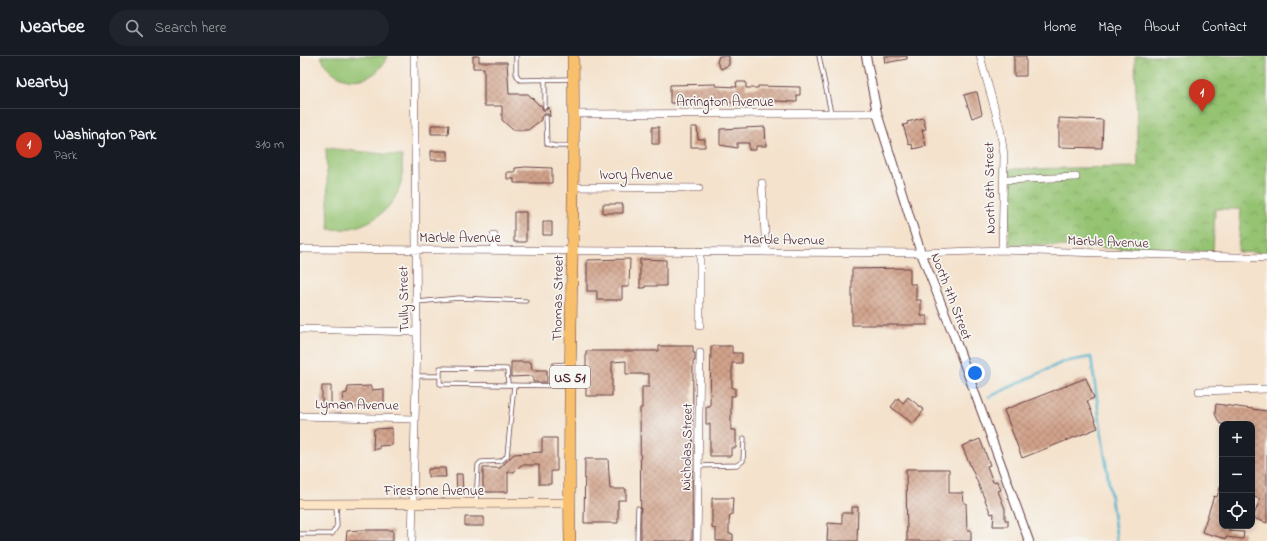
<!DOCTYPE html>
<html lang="en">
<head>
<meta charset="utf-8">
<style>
	body { margin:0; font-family:"Indie Flower",sans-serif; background:#20242c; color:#f1f3f6 }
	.controls { position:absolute; right:12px; bottom:12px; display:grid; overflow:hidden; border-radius:8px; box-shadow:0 2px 6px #0003 }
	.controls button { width:36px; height:36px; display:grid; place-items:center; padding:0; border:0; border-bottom:1px solid #363941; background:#171b24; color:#f1f3f6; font:20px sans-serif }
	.you { position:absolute; left:675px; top:317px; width:14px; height:14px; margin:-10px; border:3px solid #fff; border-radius:50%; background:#1a73e8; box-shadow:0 0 0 6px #1a73e833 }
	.badge { display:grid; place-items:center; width:26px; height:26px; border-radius:50%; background:#c8321e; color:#fff; font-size:13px; font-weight:700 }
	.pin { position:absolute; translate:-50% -33px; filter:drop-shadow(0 1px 2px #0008) }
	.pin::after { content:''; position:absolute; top:21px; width:14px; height:12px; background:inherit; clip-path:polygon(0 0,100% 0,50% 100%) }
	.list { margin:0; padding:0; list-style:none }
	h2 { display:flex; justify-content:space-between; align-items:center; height:52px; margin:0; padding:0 16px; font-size:17px }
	h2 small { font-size:13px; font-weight:400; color:#9ea1a6 }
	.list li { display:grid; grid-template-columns:26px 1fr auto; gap:12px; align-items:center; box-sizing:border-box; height:72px; padding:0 16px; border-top:1px solid #363941 }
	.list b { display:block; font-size:15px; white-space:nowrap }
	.list p { margin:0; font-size:13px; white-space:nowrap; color:#9ea1a6 }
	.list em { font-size:13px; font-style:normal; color:#9ea1a6 }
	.icon { flex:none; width:22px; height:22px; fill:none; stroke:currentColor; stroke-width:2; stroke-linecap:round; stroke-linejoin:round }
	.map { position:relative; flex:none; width:967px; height:485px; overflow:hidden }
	header { display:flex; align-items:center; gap:24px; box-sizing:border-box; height:56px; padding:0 20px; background:#171b24; border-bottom:1px solid #363941 }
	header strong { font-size:19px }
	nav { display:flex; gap:22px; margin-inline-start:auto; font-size:14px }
	.search { width:280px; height:36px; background:#20242c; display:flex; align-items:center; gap:10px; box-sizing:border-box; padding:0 14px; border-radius:22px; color:#9ea1a6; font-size:15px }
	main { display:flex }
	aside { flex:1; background:#171b24 }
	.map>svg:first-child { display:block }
	.park { fill:url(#park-crowns); stroke:#6f714e }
	.pitch { fill:#94c371; stroke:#6f714e }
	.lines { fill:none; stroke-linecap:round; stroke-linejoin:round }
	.stream { stroke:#4eb2cd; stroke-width:2.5 }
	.building { fill:url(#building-cross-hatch) }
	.service-casing { stroke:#643c43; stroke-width:5 }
	.minor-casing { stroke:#643c43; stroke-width:8 }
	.tertiary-casing { stroke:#643c43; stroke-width:10 }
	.secondary-casing { stroke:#643c43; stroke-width:10 }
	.primary-casing { stroke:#643c43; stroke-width:12 }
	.service { stroke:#fff; stroke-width:3.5 }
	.minor { stroke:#fff; stroke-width:7 }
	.tertiary { stroke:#fff; stroke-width:8 }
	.secondary { stroke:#fce5c4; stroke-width:9 }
	.primary { stroke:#f8bf6c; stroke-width:11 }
	.labels { text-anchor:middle; stroke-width:3.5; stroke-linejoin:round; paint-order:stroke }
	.shield { fill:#f6f6f2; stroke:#7e6067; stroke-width:1 }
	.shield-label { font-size:13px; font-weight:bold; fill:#4a1f2b }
	.street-label { font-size:14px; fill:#4a1f2b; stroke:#f6f6f2 }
</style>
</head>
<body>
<header>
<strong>Nearbee</strong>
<div class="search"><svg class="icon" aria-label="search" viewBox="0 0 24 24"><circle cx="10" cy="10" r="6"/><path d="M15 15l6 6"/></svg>Search here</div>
<nav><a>Home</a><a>Map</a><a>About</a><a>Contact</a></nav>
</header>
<main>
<aside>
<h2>Nearby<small></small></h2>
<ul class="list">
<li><span class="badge">1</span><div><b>Washington Park</b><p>Park</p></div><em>310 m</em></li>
</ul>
</aside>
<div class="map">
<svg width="967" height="485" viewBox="0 0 967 485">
	<defs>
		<pattern id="park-crowns" width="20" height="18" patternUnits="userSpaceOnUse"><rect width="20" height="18" fill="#94c371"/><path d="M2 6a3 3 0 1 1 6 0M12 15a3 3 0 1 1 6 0" fill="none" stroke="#7b9e5d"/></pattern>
		<pattern id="building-cross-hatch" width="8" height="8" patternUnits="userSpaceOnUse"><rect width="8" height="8" fill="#d2a38b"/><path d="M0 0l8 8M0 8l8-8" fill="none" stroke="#ac8472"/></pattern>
	</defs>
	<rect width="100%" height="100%" fill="#f6f6f2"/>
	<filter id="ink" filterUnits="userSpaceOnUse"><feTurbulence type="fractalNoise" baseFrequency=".025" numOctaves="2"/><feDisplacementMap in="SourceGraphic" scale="8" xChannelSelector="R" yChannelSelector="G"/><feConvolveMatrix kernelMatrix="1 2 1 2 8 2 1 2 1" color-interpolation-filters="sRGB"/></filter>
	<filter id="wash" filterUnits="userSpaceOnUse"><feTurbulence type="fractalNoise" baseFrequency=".012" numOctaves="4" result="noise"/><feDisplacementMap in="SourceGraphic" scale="16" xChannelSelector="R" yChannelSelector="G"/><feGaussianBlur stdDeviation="0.9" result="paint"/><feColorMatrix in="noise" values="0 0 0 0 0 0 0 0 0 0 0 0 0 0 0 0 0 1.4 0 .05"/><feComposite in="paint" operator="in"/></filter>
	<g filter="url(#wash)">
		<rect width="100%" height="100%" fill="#f4e2cc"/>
		<path class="park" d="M835,0h132v197l-29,-1 3,-43h-26l-2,43 -204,-8 1,-75 128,-2z"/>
		<path class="pitch" d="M21,0h66c-11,32 -54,31 -66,0z
			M26,92l76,8c0,6 1,13 0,19 -3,36 -40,58 -73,54z"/>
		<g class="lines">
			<path class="stream" d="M689,341l74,-35 28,-5 26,184"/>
		</g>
		<g id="blocks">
			<path class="building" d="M173,0h6v6h28l2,32h19l11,11h2l2,5h3l3,-3 1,10 -2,-3h-3l-4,3v3l-13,10h-15l-11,-10v-14h-18v-38h-11z
				M419,0h10v9l-8,4 -4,-7z
				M584,0h23v3l-22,4z
				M714,0h12v20h-12z
				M436,26h10v6h12v-2l42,1v8h-3v7h-2l-33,-2v2l-92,1v-18l46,-1v2l21,1z
				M675,36h2l5,22 -10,4 -8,-23z
				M623,62l3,11 -4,1 4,16 -13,3 -1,-5 -3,1 -6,-20 5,-1 -1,-2z
				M759,62l44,2 -1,28 -43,-1z
				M131,69h18l-1,9h-17z
				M352,71h7v17h-7z
				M391,71h6l1,12h7v8h-14z
				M465,71l1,19h-10v4h-7v-7h-12v5l-17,-3v-16z
				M131,95h17v9h-17z
				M226,111l26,1v15h-38v-4h-7v-7h8v-4z
				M303,148h20v9h-20z
				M214,156h12v30h-12z
				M243,166h9v13h-9z
				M330,203l-1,28h-7v13h-25v-9h-10v-31z
				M340,203l26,1v26h-21v2h-5z
				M610,212v16h6v16h5v16h6v9h-75v-56z
				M359,290h34v7h2v8h-2l-1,180h-51l-1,-133h2v-21h7v-13h-23v-13l-14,1v34h-26v-45h73z
				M411,290h21v7h10v10h-10v25h3v8h-4v34h5v18h-5v8h-21v-32h-4v-18h4z
				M211,306h20l1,8h15v12h-14v-6l-22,1z
				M786,322l8,20 -7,3 11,27 -76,30 -18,-48z
				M22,330h9v20h-9z
				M71,330v4l13,-1v16h-13l-1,2h-26l-1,-13 4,-1 1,-6z
				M608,341l16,13 -11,14 -22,-17 7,-9 5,5z
				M916,348l51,7v112l-14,-5 7,-19 -8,-3v-72h-32l-5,-10z
				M92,372v17l-13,1v3h-6l1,-20z
				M242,382h15v33h-6v13h-12v-19h-18l-7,7h-6v20h-25v-24h17l14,-14 28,-2z
				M680,383l10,26 -3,1 6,16 4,-1 4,9 -3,1 7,18v11h3v6h-15l1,-13 -3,1 -29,-68z
				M285,403h23l2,30h16v11h-8v23h-34z
				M132,412h13l1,9h-18v-8h4z
				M606,413h43v24h14l1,10h2l1,27h4v11h-64z
				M156,418h6l1,18h-6z
				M921,429l1,41h8l-2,5 16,1 -1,7 -17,-2v2l-24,-7 12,-36 3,1z
				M412,442h21l-1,17h-2l-1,7v12h4v7h-17v-12l-4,-1z
				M552,451h6l-1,34h-30l1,-18 14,1v-11h10z
				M165,461h19v9h-19z
				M60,474h33v11h-47l1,-10z"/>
		</g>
	</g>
	<g filter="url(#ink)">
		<use href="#blocks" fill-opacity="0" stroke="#643c43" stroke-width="1"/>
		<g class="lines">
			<defs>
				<path id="service" d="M216,0v18l4,6 52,-1
					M519,0l12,57
					M245,23v28
					M246,61l1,27 8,2h16
					M117,246l42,-4 67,3
					M117,320h23v8l129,2
					M140,320v-8l67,1 1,15
					M255,330l-1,-21 15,-1
					M398,410l39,-1 6,-4 1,-23
					M176,447l2,-38 3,-3 20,-1 6,-5 7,-71
					M0,478h32l5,-8 -1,-21
					M337,485l1,-33"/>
				<path id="minor" d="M680,0l20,72 4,27 -2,95
					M274,58l303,-1
					M704,124l72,-3
					M462,127l4,69
					M273,131l126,1
					M0,193l621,4 81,-3 265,8
					M194,194v-15
					M400,195v75
					M0,273l117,3
					M899,335l68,-2
					M0,360l114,3
					M112,485l5,-200 -3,-285
					M397,485l3,-188"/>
				<path id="tertiary" d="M566,0l11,57 44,140 33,83 75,205"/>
				<path id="secondary" d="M0,448l269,-1"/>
				<path id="primary" d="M270,485c-3,-162 6,-323 3,-485"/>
			</defs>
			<use href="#service" class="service-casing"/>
			<use href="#minor" class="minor-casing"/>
			<use href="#tertiary" class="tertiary-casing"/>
			<use href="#secondary" class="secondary-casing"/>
			<use href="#primary" class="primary-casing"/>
			<use href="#service" class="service"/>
			<use href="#minor" class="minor"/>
			<use href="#tertiary" class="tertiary"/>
			<use href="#secondary" class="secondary"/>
			<use href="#primary" class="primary"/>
		</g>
	</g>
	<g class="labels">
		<rect class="shield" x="250" y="310" width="40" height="22" rx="3"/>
		<g class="shield-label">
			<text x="270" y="326">US 51</text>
		</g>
		<g class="street-label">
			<text x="425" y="50">Arrington Avenue</text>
			<text x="336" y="123">Ivory Avenue</text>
			<text transform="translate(689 132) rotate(-91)" y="5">North 6th Street</text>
			<text x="160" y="186">Marble Avenue</text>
			<text transform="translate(484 183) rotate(1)" y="5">Marble Avenue</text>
			<text transform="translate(808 185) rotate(2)" y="5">Marble Avenue</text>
			<text transform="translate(652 240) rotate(69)" y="5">North 7th Street</text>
			<text transform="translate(257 242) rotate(-89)" y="5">Thomas Street</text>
			<text transform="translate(103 243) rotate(-91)" y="5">Tully Street</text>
			<text transform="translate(57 348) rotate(1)" y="5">Lyman Avenue</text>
			<text transform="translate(386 391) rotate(-89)" y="5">Nicholas Street</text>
			<text x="134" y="439">Firestone Avenue</text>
		</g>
	</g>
</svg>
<div class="controls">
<button>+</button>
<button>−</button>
<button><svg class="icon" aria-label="locate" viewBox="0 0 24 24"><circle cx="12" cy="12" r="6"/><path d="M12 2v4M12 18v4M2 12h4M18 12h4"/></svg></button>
</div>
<div class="you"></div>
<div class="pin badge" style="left:902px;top:56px">1</div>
</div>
</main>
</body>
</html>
